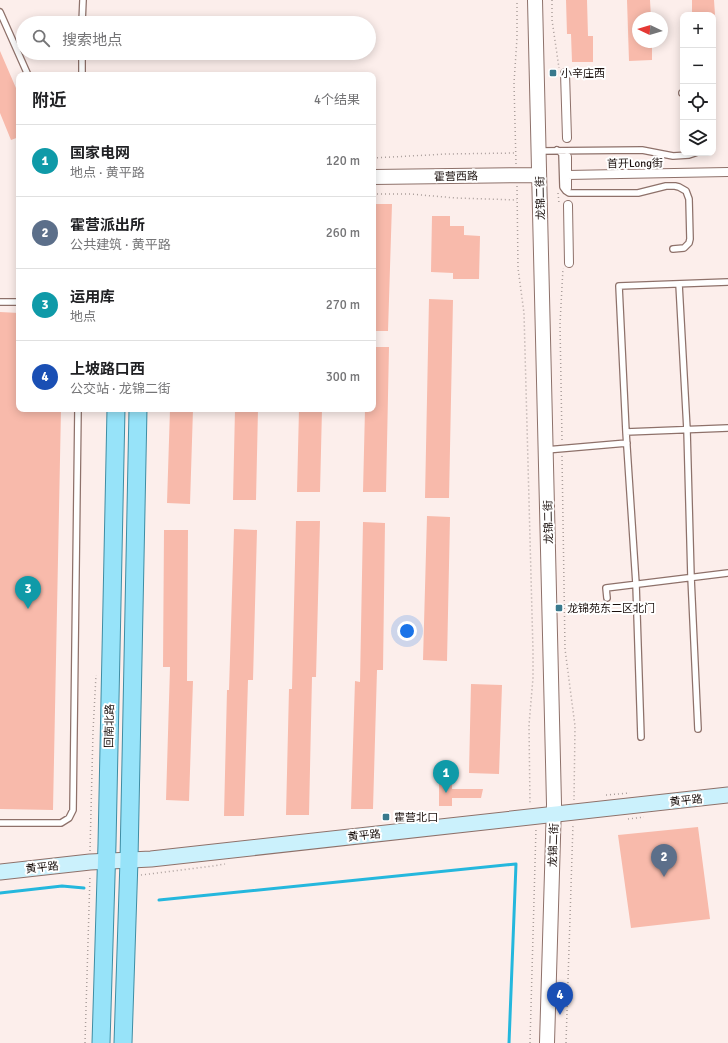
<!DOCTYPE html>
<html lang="zh">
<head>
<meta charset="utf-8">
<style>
	body { margin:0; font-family:Signika,"Noto Sans SC",sans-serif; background:#f2f2f2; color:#202124 }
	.controls { position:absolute; right:12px; top:12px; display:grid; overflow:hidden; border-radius:8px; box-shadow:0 2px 10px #0003 }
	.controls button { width:36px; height:36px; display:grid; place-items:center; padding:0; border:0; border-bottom:1px solid #e0e0e0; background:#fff; color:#202124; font:20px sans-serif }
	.compass { position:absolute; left:632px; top:12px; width:36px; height:36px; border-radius:50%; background:#fff; box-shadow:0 2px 10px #0003; rotate:274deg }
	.you { position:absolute; left:407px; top:631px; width:14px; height:14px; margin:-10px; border:3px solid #fff; border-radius:50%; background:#1a73e8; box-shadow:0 0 0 6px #1a73e833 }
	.badge { display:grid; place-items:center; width:26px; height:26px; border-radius:50%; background:#d93025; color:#fff; font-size:13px; font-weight:700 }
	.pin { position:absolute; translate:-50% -33px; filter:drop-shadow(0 1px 2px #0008) }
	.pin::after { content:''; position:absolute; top:21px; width:14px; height:12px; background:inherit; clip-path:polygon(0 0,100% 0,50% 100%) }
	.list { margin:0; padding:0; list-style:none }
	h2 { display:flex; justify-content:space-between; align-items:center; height:52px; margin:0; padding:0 16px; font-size:17px }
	h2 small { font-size:13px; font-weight:400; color:#757577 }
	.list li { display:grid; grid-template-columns:26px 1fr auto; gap:12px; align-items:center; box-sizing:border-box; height:72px; padding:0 16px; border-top:1px solid #e0e0e0 }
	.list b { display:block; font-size:15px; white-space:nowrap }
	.list p { margin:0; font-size:13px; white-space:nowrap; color:#757577 }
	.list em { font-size:13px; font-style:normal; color:#757577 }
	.icon { flex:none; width:22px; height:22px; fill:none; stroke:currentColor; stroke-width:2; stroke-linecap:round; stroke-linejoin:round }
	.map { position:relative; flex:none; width:728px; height:1043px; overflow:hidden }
	.search { position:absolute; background:#fff; box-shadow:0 2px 10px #0003; left:16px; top:16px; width:360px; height:44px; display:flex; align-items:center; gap:10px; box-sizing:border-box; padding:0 14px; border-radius:22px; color:#757577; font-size:15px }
	.panel { position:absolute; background:#fff; box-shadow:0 2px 10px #0003; left:16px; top:72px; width:360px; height:340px; border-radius:8px }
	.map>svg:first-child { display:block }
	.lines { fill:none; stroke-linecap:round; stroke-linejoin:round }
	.stream { stroke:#24b7dd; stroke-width:3 }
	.building { fill:#f8baab }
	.service-casing { stroke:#8e716a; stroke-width:8 }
	.pedestrian-casing { stroke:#8e716a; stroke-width:10 }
	.tertiary-casing { stroke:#8e716a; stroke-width:16 }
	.secondary-casing { stroke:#8e716a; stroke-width:17 }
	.primary-casing { stroke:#3e8da4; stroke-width:19 }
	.path { stroke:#aa9e9b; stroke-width:1.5; stroke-dasharray:1 3; stroke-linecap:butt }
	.service { stroke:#fff; stroke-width:5.5 }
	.pedestrian { stroke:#fff; stroke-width:8 }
	.tertiary { stroke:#fff; stroke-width:14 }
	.secondary { stroke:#cbf1fc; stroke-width:15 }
	.primary { stroke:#97e3f9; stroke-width:17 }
	.poi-dot { fill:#39798d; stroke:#fff; stroke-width:1.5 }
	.labels { text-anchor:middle; stroke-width:4; stroke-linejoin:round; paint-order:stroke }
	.poi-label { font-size:11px; fill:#1a100d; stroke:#fff; text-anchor:start }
	.street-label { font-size:11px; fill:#1a100d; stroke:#fff }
</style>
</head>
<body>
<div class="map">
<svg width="728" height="1043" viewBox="0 0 728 1043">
	<rect width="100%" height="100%" fill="#fceeeb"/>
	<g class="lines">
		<path class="stream" d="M0,893l62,-7 22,2
			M159,900l357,-36 -7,179"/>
	</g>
	<path class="building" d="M566,0h21l1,36h5v26h-21l-1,-28h-4z
		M627,0h23l1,18h-13v24h14v18l-23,1z
		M692,0h22l1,15h-23z
		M0,51l19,44v42l-8,3 -11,-27z
		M373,204h19l-4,127h-15z
		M432,216h18v10h14v9l16,1 -1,43h-26v-6l-22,-1z
		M429,299l24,1 -4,198h-24z
		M0,312l19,1v96h42l-8,401 -53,-1z
		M373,347h16l-3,145h-23l2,-83h8z
		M170,409h23l-3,95 -23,-1z
		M235,409h23l-2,91h-23z
		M299,409h23l-2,83h-23z
		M427,516l23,1 -3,144 -24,-1z
		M296,521h24l-4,156h-4l-3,138h-23l3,-126h3z
		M363,522l22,1 -2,147h-6l-4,139h-22l4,-128 5,1z
		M234,529l23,1 -4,150h-5l-4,136h-20l3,-126h2z
		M164,530h24l-1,151h6l-4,120 -23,-1 4,-133h-7z
		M471,684l31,1 -3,89 -30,-1z
		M439,780h13v9h31l-2,9h-29v8h-13z
		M698,827l12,92 -79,9 -13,-93z"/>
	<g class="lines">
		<defs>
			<path id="service" d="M0,12l28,63
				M82,23l1,-23
				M82,75v-22
				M682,93h1
				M557,150l3,2 2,2 1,33 3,4 3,2h69l28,-7h9l4,1 7,4 3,8 1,40 -1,4 -5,5 -11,1
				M539,151l103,-1 31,6 16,-1 6,-2
				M679,284l8,146 4,147 7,152
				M0,302h19
				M626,432l102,-4
				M546,450l81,-7
				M607,598l-1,-10 122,-15
				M641,737l-5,-153 -10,-152 -7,-146 109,-4
				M0,823h61l8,-5 4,-8 5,-401"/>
			<path id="pedestrian" d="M565,73l2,65
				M567,157v31
				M567,175l161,-3
				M568,205l1,58"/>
			<path id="tertiary" d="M535,0l19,804 -7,239
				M373,177l166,-2"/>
			<path id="secondary" d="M0,872l90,-10 61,-3 577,-64"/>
			<path id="primary" d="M101,1043l6,-199 9,-435
				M123,1043l6,-183 9,-451"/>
		</defs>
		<use href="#service" class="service-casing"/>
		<use href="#pedestrian" class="pedestrian-casing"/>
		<use href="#tertiary" class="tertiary-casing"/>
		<use href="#secondary" class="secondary-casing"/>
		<use href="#primary" class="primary-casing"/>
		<path class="path" d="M552,0v20l7,48
			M373,158l74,-4 68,-1
			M516,164l-2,-81 3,-45v-38
			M517,186l1,82 6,45 9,338v27l-4,47 1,80
			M558,193l1,10
			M373,194h37l46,4 61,2
			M562,440l-2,-116 3,-56
			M562,456l3,193 10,77 -1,74
			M606,795l24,-2
			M628,819l16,-2
			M90,851l3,-119 3,-57
			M141,875l72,-9 12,-2
			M85,1043l5,-168
			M530,1043l6,-215
			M566,1043l7,-219"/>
		<use href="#service" class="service"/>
		<use href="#pedestrian" class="pedestrian"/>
		<use href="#tertiary" class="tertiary"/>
		<use href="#secondary" class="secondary"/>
		<use href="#primary" class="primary"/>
	</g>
	<g class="poi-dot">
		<rect x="549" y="69" width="8" height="8" rx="2"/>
		<rect x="555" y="604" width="8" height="8" rx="2"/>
		<rect x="382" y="813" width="8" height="8" rx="2"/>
	</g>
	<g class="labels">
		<g class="poi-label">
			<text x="561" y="77">小辛庄西</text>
			<text x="567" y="612">龙锦苑东二区北门</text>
			<text x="394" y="821">霍营北口</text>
		</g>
		<g class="street-label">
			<text transform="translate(635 163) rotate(-1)" y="4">首开Long街</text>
			<text transform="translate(456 176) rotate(-1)" y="4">霍营西路</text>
			<text transform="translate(540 198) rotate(-91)" y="4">龙锦二街</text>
			<text transform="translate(548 522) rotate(-91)" y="4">龙锦二街</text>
			<text transform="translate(109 726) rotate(-89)" y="4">回南北路</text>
			<text transform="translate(686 800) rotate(-6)" y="4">黄平路</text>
			<text transform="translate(364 835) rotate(-6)" y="4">黄平路</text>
			<text transform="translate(553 845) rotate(-88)" y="4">龙锦二街</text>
			<text transform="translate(42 867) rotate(-6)" y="4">黄平路</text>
		</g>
	</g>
</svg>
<div class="controls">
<button>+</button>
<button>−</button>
<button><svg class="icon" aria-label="locate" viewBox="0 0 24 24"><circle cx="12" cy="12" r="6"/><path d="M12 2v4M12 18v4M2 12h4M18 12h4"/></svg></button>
<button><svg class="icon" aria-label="layers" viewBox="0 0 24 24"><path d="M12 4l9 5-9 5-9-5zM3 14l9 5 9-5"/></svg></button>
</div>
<svg class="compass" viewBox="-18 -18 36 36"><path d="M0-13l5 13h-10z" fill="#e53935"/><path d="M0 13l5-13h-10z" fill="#757577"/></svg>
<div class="you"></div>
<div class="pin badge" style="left:446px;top:793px;background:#0f9aa8">1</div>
<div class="pin badge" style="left:664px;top:877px;background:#5c6f8a">2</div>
<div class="pin badge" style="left:28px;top:609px;background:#0f9aa8">3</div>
<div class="pin badge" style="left:560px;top:1015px;background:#1a4fb4">4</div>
<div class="search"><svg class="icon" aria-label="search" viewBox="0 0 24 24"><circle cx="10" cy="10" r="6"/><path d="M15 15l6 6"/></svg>搜索地点</div>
<section class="panel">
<h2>附近<small>4个结果</small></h2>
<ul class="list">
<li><span class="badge" style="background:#0f9aa8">1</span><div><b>国家电网</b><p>地点 · 黄平路</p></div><em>120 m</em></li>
<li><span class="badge" style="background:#5c6f8a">2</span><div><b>霍营派出所</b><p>公共建筑 · 黄平路</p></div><em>260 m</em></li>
<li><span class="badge" style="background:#0f9aa8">3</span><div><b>运用库</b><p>地点</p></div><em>270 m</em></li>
<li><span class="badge" style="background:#1a4fb4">4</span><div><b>上坡路口西</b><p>公交站 · 龙锦二街</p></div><em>300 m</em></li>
</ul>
</section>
</div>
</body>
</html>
